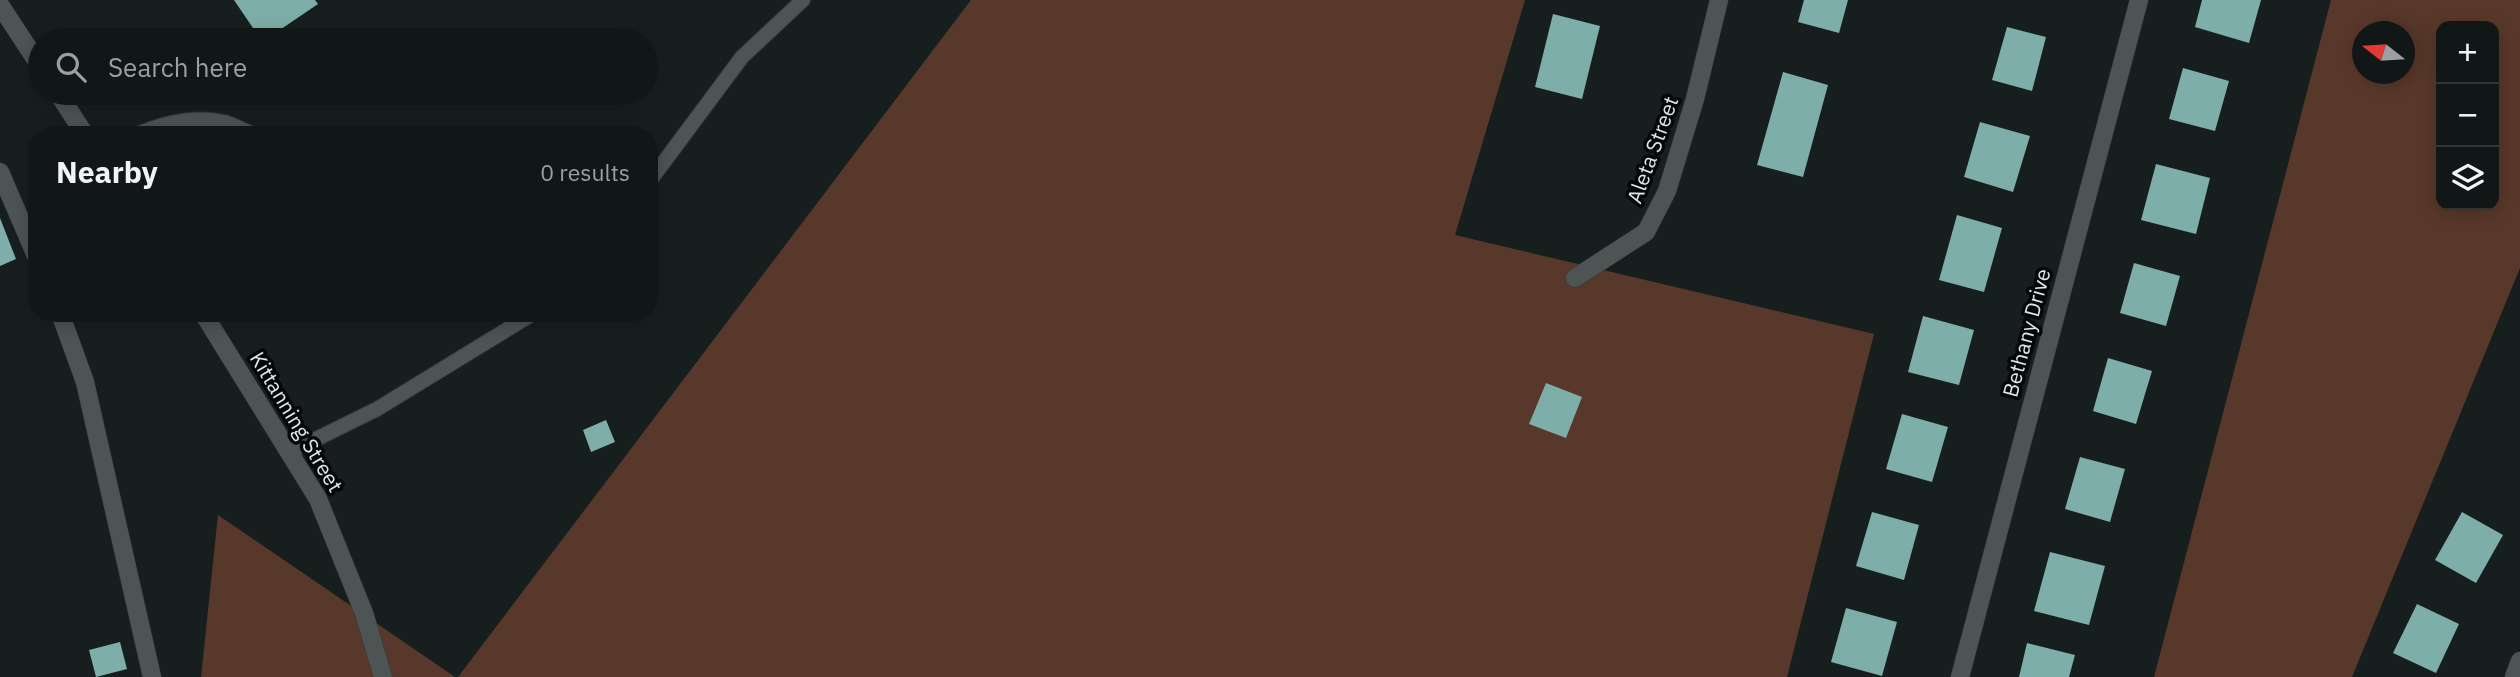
<!DOCTYPE html>
<html lang="en">
<head>
<meta charset="utf-8">
<style>
	body { margin:0; font-family:"IBM Plex Sans",sans-serif; background:#1a201f; color:#f1f3f6 }
	.controls { position:absolute; right:21px; top:21px; display:grid; overflow:hidden; border-radius:14px; box-shadow:0 4px 18px #0003 }
	.controls button { width:63px; height:63px; display:grid; place-items:center; padding:0; border:0; border-bottom:2px solid #303635; background:#111716; color:#f1f3f6; font:35px sans-serif }
	.compass { position:absolute; left:2352px; top:21px; width:63px; height:63px; border-radius:50%; background:#111716; box-shadow:0 4px 18px #0003; rotate:287deg }
	.list { margin:0; padding:0; list-style:none }
	h2 { display:flex; justify-content:space-between; align-items:center; height:91px; margin:0; padding:0 28px; font-size:30px }
	h2 small { font-size:23px; font-weight:400; color:#9c9fa1 }
	.icon { flex:none; width:38px; height:38px; fill:none; stroke:currentColor; stroke-width:2; stroke-linecap:round; stroke-linejoin:round }
	.map { position:relative; flex:none; width:2520px; height:677px; overflow:hidden }
	.search { position:absolute; background:#111716; box-shadow:0 4px 18px #0003; left:28px; top:28px; width:630px; height:77px; display:flex; align-items:center; gap:18px; box-sizing:border-box; padding:0 24px; border-radius:38px; color:#9c9fa1; font-size:26px }
	.panel { position:absolute; background:#111716; box-shadow:0 4px 18px #0003; left:28px; top:126px; width:630px; height:196px; border-radius:28px }
	.map>svg:first-child { display:block }
	.forest { fill:#58382a; fill-rule:evenodd }
	.building { fill:#7eaea9 }
	.lines { fill:none; stroke-linecap:round; stroke-linejoin:round }
	.service-casing { stroke:#353a39; stroke-width:16 }
	.minor-casing { stroke:#353a39; stroke-width:19 }
	.tertiary-casing { stroke:#353a39; stroke-width:19 }
	.service { stroke:#4c5554; stroke-width:14 }
	.minor { stroke:#4c5554; stroke-width:18 }
	.tertiary { stroke:#4c5554; stroke-width:18 }
	.labels { text-anchor:middle; stroke-width:7; stroke-linejoin:round; paint-order:stroke }
	.street-label { font-size:21px; fill:#e1e6e6; stroke:#050808 }
</style>
</head>
<body>
<div class="map">
<svg width="2520" height="677" viewBox="0 0 2520 677">
	<rect width="100%" height="100%" fill="#171f1e"/>
	<path class="forest" d="M971,0h554l-70,235 419,99 -87,343h-1329z
		M2331,0h189v268l-168,409h-198zM2441,26h53v179h-53zM2362,32h42v42h-42z
		M218,515l237,162h-254z"/>
	<path class="building" d="M234,0h81l3,4 -53,36h-4z
		M1804,0h44l-9,33 -41,-11z
		M2202,0h59l-12,43 -54,-16z
		M1553,14l47,12 -18,73 -47,-12z
		M2007,27l39,10 -14,54 -40,-11z
		M2183,68l46,13 -14,50 -46,-12z
		M1783,72l45,13 -25,92 -46,-12z
		M1980,122l50,14 -17,56 -49,-15z
		M2156,164l54,14 -14,56 -55,-14z
		M1957,215l45,13 -18,64 -45,-12z
		M0,218l16,41 -16,7z
		M2134,263l46,13 -14,50 -46,-13z
		M1923,316l51,14 -15,55 -51,-13z
		M2108,358l44,13 -16,53 -43,-13z
		M1546,383l36,14 -16,41 -37,-14z
		M1902,414l46,13 -16,55 -46,-13z
		M606,420l9,22 -24,10 -8,-22z
		M2080,457l45,12 -15,53 -45,-13z
		M1872,512l47,13 -15,55 -48,-14z
		M2462,512l41,23 -27,48 -41,-23z
		M2050,552l55,14 -16,59 -55,-14z
		M2417,604l42,20 -23,49 -43,-20z
		M1846,608l51,14 -15,54 -51,-14z
		M120,642l7,27 -31,8 -7,-27z
		M2027,643l48,12 -6,22h-50z"/>
	<g class="lines">
		<defs>
			<path id="service" d="M135,135c28,-12 59,-20 89,-13 10,3 21,9 31,13
				M649,182l93,-125 61,-57
				M290,452l87,-43 157,-96"/>
			<path id="minor" d="M0,172l37,86
				M1575,278l71,-46 21,-41 28,-92 24,-99
				M60,313l25,69 67,295
				M1960,677l179,-677
				M2514,677l6,-16"/>
			<path id="tertiary" d="M0,5l40,61
				M58,93l27,42
				M203,313l115,186 46,114 19,64"/>
		</defs>
		<use href="#service" class="service-casing"/>
		<use href="#minor" class="minor-casing"/>
		<use href="#tertiary" class="tertiary-casing"/>
		<use href="#service" class="service"/>
		<use href="#minor" class="minor"/>
		<use href="#tertiary" class="tertiary"/>
	</g>
	<g class="labels">
		<g class="street-label">
			<text transform="translate(1653 150) rotate(-70)" y="7">Aleta Street</text>
			<text transform="translate(2027 333) rotate(-75)" y="7">Bethany Drive</text>
			<text transform="translate(296 422) rotate(59)" y="7">Kittanning Street</text>
		</g>
	</g>
</svg>
<div class="controls">
<button>+</button>
<button>−</button>
<button><svg class="icon" aria-label="layers" viewBox="0 0 24 24"><path d="M12 4l9 5-9 5-9-5zM3 14l9 5 9-5"/></svg></button>
</div>
<svg class="compass" viewBox="-18 -18 36 36"><path d="M0-13l5 13h-10z" fill="#e53935"/><path d="M0 13l5-13h-10z" fill="#9c9fa1"/></svg>
<div class="search"><svg class="icon" aria-label="search" viewBox="0 0 24 24"><circle cx="10" cy="10" r="6"/><path d="M15 15l6 6"/></svg>Search here</div>
<section class="panel">
<h2>Nearby<small>0 results</small></h2>
<ul class="list">
</ul>
</section>
</div>
</body>
</html>
